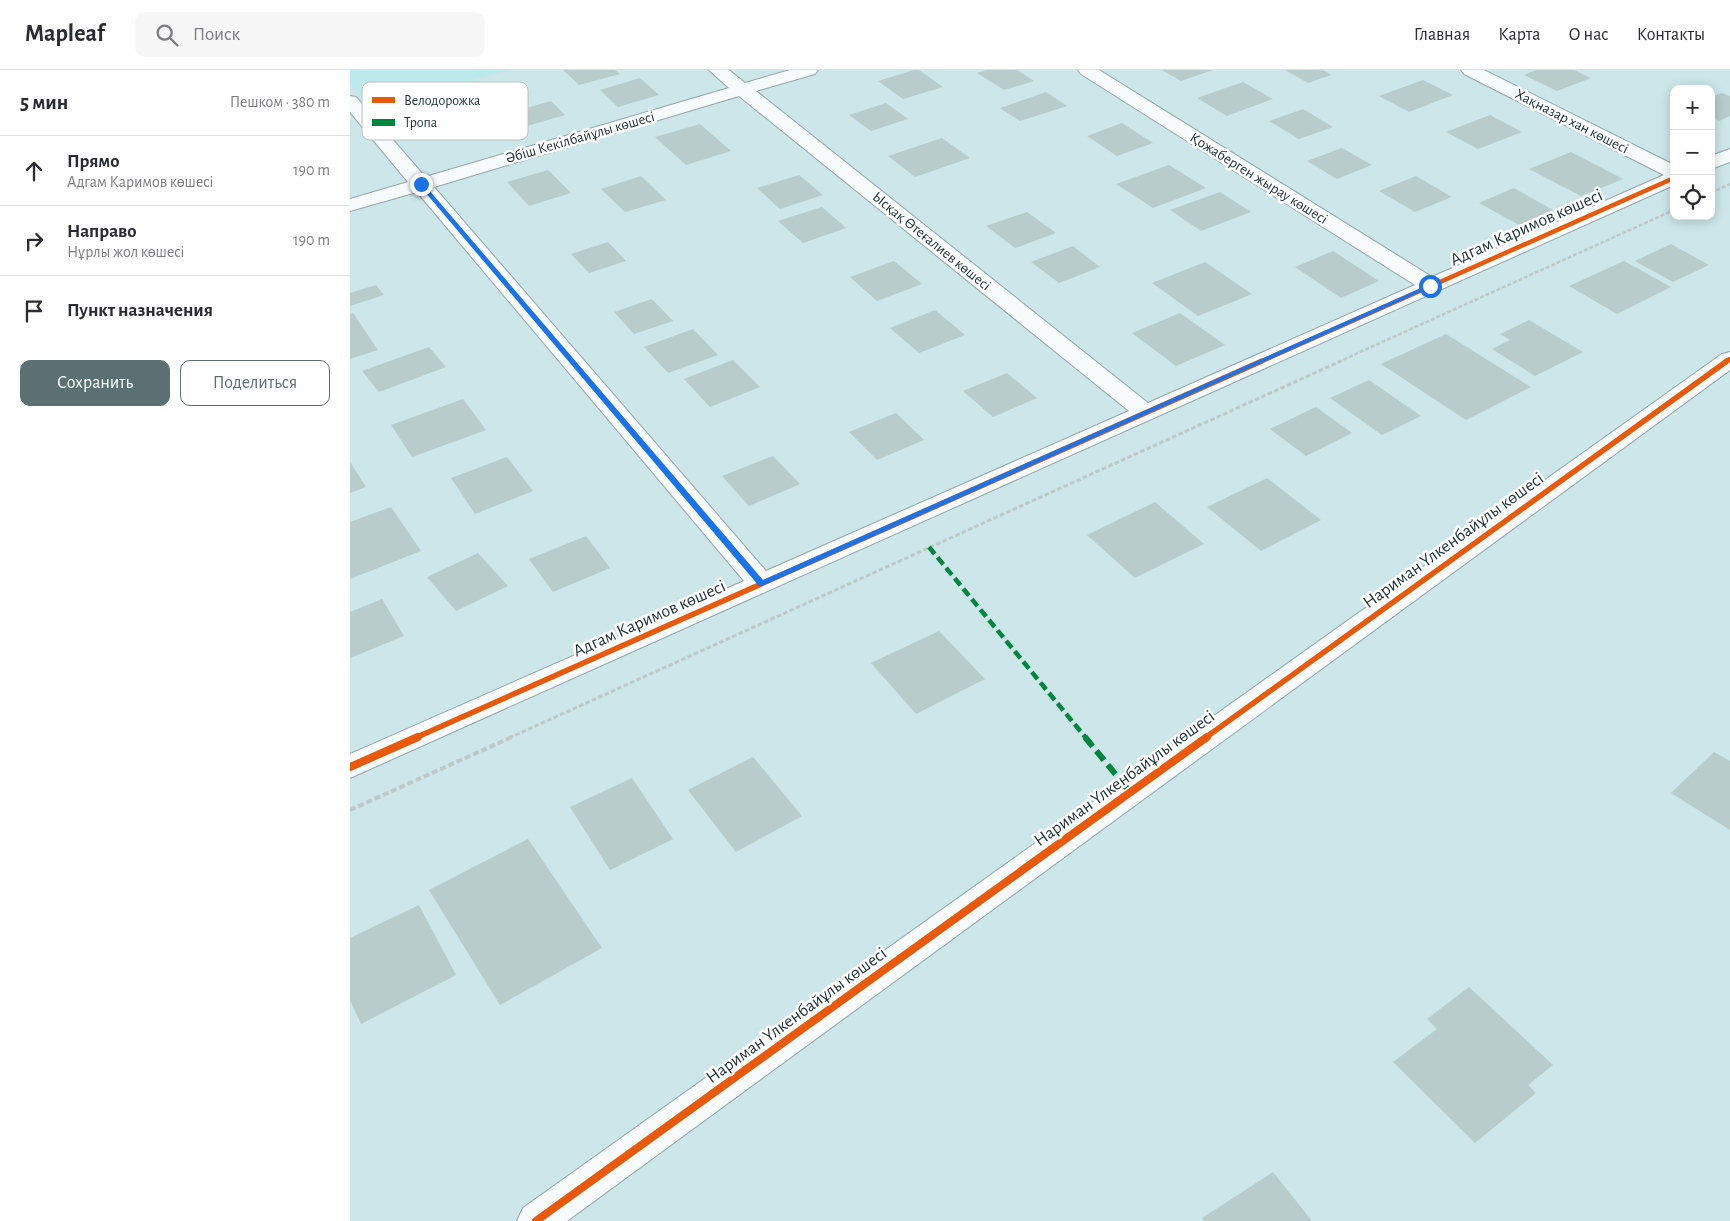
<!DOCTYPE html>
<html lang="ru">
<head>
<meta charset="utf-8">
<style>
	body { margin:0; font-family:"Alegreya Sans",sans-serif; background:#f7f7f7; color:#2b2b33 }
	.controls { position:absolute; right:15px; top:15px; display:grid; overflow:hidden; border-radius:10px; box-shadow:0 2px 12px #0003 }
	.controls button { width:45px; height:45px; display:grid; place-items:center; padding:0; border:0; border-bottom:1px solid #e1e1e2; background:#fff; color:#2b2b33; font:25px sans-serif }
	.stop { position:absolute; width:15px; height:15px; margin:-11px; border:4px solid #1a73e8; border-radius:50%; background:#fff }
	.stop.end { background:#1a73e8; border-color:#fff; box-shadow:0 1px 5px #0008 }
	.list { margin:0; padding:0; list-style:none }
	h2 { display:flex; justify-content:space-between; align-items:center; height:65px; margin:0; padding:0 20px; font-size:21px }
	h2 small { font-size:16px; font-weight:400; color:#7c7c81 }
	.list li { display:grid; grid-template-columns:32px 1fr auto; gap:15px; align-items:center; box-sizing:border-box; height:70px; padding:0 20px; border-top:1px solid #e1e1e2 }
	.list b { display:block; font-size:19px; white-space:nowrap }
	.list p { margin:0; font-size:16px; white-space:nowrap; color:#7c7c81 }
	.list em { font-size:16px; font-style:normal; color:#7c7c81 }
	.actions { display:flex; gap:10px; padding:15px 20px }
	.actions a { flex:1; padding:11px 0; border:1px solid #5a7072; border-radius:10px; text-align:center; font-size:18px; color:#5a7072 }
	.actions .main { background:#5a7072; color:#fff }
	.icon { flex:none; width:28px; height:28px; fill:none; stroke:currentColor; stroke-width:2; stroke-linecap:round; stroke-linejoin:round }
	.map { position:relative; flex:none; width:1380px; height:1151px; overflow:hidden }
	header { display:flex; align-items:center; gap:30px; box-sizing:border-box; height:70px; padding:0 25px; background:#fff; border-bottom:1px solid #e1e1e2 }
	header strong { font-size:24px }
	nav { display:flex; gap:28px; margin-inline-start:auto; font-size:18px }
	.search { width:350px; height:45px; background:#f7f7f7; display:flex; align-items:center; gap:12px; box-sizing:border-box; padding:0 18px; border-radius:10px; color:#7c7c81; font-size:19px }
	main { display:flex }
	aside { flex:1; background:#fff }
	.map>svg:first-child { display:block }
	.built { fill:#bce9ec }
	.building { fill:#b7cccb }
	.lines { fill:none; stroke-linecap:round; stroke-linejoin:round }
	.minor-casing { stroke:#92a6a9; stroke-width:2 }
	.path-far2 { stroke:#bfc8c8; stroke-width:2.5; stroke-dasharray:4 2; stroke-linecap:butt }
	.path-far1 { stroke:#bfc8c8; stroke-width:3; stroke-dasharray:4.5 2.5; stroke-linecap:butt }
	.path { stroke:#bfc8c8; stroke-width:4; stroke-dasharray:6 3; stroke-linecap:butt }
	.minor { fill:#f7fbfc; fill-rule:evenodd }
	.quiet-far1 { stroke:#00873e; stroke-width:4.5; stroke-dasharray:9 4.5; stroke-linecap:butt }
	.quiet { stroke:#00873e; stroke-width:6; stroke-dasharray:12 6; stroke-linecap:butt }
	.cycleway-far2-casing { stroke:#fff; stroke-width:7 }
	.cycleway-far1-casing { stroke:#fff; stroke-width:9 }
	.cycleway-casing { stroke:#fff; stroke-width:11 }
	.cycleway-far2 { stroke:#e8590c; stroke-width:4.5 }
	.cycleway-far1 { stroke:#e8590c; stroke-width:5.5 }
	.cycleway { stroke:#e8590c; stroke-width:8 }
	.route { fill:#1a73e8 }
	.labels { text-anchor:middle; stroke-width:5; stroke-linejoin:round; paint-order:stroke }
	.far-street-label { font-size:15px; fill:#1d3132; stroke:#fff }
	.street-label { font-size:18px; fill:#1d3132; stroke:#fff }
	.key { fill:#fff; stroke:#bbc1c2; stroke-width:1 }
	.key-label { font-size:14px; fill:#1d3132 }
</style>
</head>
<body>
<header>
<strong>Mapleaf</strong>
<div class="search"><svg class="icon" aria-label="search" viewBox="0 0 24 24"><circle cx="10" cy="10" r="6"/><path d="M15 15l6 6"/></svg>Поиск</div>
<nav><a>Главная</a><a>Карта</a><a>О нас</a><a>Контакты</a></nav>
</header>
<main>
<aside>
<h2>5 мин<small>Пешком · 380 m</small></h2>
<ul class="list">
<li><svg class="icon" aria-label="ahead" viewBox="0 0 24 24"><path d="M12 20V5M6 11l6-6 6 6"/></svg><div><b>Прямо</b><p>Адгам Каримов көшесі</p></div><em>190 m</em></li>
<li><svg class="icon" aria-label="right" viewBox="0 0 24 24"><path d="M7 20v-9h11M14 6l5 5-5 5"/></svg><div><b>Направо</b><p>Нұрлы жол көшесі</p></div><em>190 m</em></li>
<li><svg class="icon" aria-label="arrive" viewBox="0 0 24 24"><path d="M6 21V4h12l-3 4 3 4H6"/></svg><div><b>Пункт назначения</b></div></li>
</ul>
<div class="actions"><a class="main">Сохранить</a><a>Поделиться</a></div>
</aside>
<div class="map">
<svg width="1380" height="1151" viewBox="0 0 1380 1151">
	<rect width="100%" height="100%" fill="#cce6e9"/>
	<path class="built" d="M0,0h159l-138,38 -21,-24z"/>
	<path class="building" d="M213,0h52l5,4 -41,11z
		M564,0h5l24,17 -40,12 -25,-18z
		M636,0h31l17,11 -30,9 -27,-17z
		M812,0h51l-32,11z
		M935,0h38l8,5 -23,8z
		M1186,0h38l17,8 -34,13 -33,-16z
		M290,8l19,17 -41,12 -18,-17z
		M1073,10l30,15 -44,17 -30,-16z
		M893,12l30,17 -46,17 -30,-18z
		M696,22l21,14 -47,15 -20,-13z
		M1372,23l8,3v20l-11,5 -8,-4v-20z
		M201,31l14,14 -45,13 -14,-14z
		M536,33l22,16 -37,12 -22,-16z
		M953,39l30,18 -34,12 -30,-18z
		M1140,45l32,17 -44,17 -32,-17z
		M772,53l31,20 -36,13 -30,-20z
		M350,54l31,27 -45,14 -31,-28z
		M592,68l28,20 -55,19 -27,-21z
		M992,78l30,17 -35,14 -30,-18z
		M1221,82l52,27 -42,17 -52,-27z
		M819,95l37,23 -53,20 -37,-24z
		M198,100l23,23 -42,13 -22,-24z
		M449,105l24,20 -43,14 -23,-21z
		M291,106l25,24 -41,12 -24,-23z
		M1066,106l36,21 -37,15 -36,-21z
		M1164,118l39,22 -34,15 -40,-22z
		M870,122l31,20 -50,19 -31,-21z
		M472,137l24,21 -43,15 -25,-22z
		M677,142l29,21 -41,15 -29,-22z
		M258,172l18,19 -37,12 -18,-19z
		M1321,174l38,21 -36,17 -38,-21z
		M723,176l27,21 -41,16 -28,-21z
		M983,181l46,30 -38,17 -46,-31z
		M544,191l28,23 -45,17 -27,-24z
		M1274,191l47,26 -54,27 -48,-28z
		M855,192l47,32 -54,22 -46,-33z
		M26,215l8,10 -34,11v-13z
		M302,229l21,22 -39,13 -20,-22z
		M585,240l30,25 -46,18 -29,-25z
		M3,243l25,37 -28,9v-45z
		M830,243l45,32 -49,21 -44,-33z
		M1179,250l54,32 -48,24 -43,-27 18,-9 -10,-6z
		M343,259l25,26 -50,18 -24,-26z
		M1096,264l85,53 -65,33 -85,-56z
		M79,277l17,20 -67,25 -17,-21z
		M383,290l27,27 -50,20 -26,-28z
		M657,303l30,25 -44,19 -30,-26z
		M1019,310l52,36 -39,19 -52,-37z
		M113,329l23,31 -74,27 -21,-32z
		M966,337l36,26 -46,23 -36,-27z
		M546,343l28,27 -47,20 -28,-28z
		M423,386l27,28 -51,22 -27,-30z
		M157,387l26,34 -58,23 -24,-36z
		M0,392l16,25 -16,6z
		M917,408l54,42 -60,31 -54,-44z
		M805,432l49,42 -69,34 -48,-43z
		M41,437l30,44 -71,28v-57z
		M236,466l24,32 -57,24 -24,-33z
		M128,483l30,33 -52,25 -29,-34z
		M32,529l22,37 -54,22v-46z
		M589,561l46,48 -69,35 -45,-51z
		M1364,682l16,9v69l-59,-37z
		M403,687l49,59 -66,36 -48,-62z
		M282,708l41,61 -63,31 -40,-63z
		M178,769l74,109 -102,57 -71,-115z
		M69,835l37,70 -95,49 -11,-24v-62z
		M1119,917l84,78 -25,20 8,8 -61,50 -82,-81 44,-33 -10,-10z
		M923,1102l39,49h-108l-2,-3z"/>
	<g class="lines">
		<defs>
			<path id="minor" d="M359,0h20l16,13 45,-13h28l-3,4 -59,17 392,312 267,-118 -334,-211 -3,-4h21l333,207 232,-102 -200,-101 -3,-4h23l190,95v20l-1324,593v-24l394,-173 -327,-389 -67,19v-12l58,-17 -58,-70v-16l6,1 69,80 304,-89zM389,26l390,315 -363,160 -332,-384z
				M1380,79v13l-19,7v-13z
				M1380,282v18l-1163,851h-50l6,-13 1199,-854z"/>
		</defs>
		<use href="#minor" class="minor-casing"/>
		<path class="path-far2" d="M1361,123l19,-9
			M988,292l336,-152"/>
		<path class="path-far1" d="M159,668l832,-377"/>
		<path class="path" d="M0,740l162,-73"/>
		<use href="#minor" class="minor"/>
		<path class="quiet-far1" d="M579,477l157,191"/>
		<path class="quiet" d="M735,667l45,55"/>
		<defs>
			<path id="cycleway-far2" d="M910,292l414,-184
				M1375,292l5,-3"/>
			<path id="cycleway-far1" d="M65,668l847,-377
				M855,668l522,-377"/>
			<path id="cycleway" d="M0,697l68,-30
				M186,1151l671,-484"/>
		</defs>
		<use href="#cycleway-far2" class="cycleway-far2-casing"/>
		<use href="#cycleway-far1" class="cycleway-far1-casing"/>
		<use href="#cycleway" class="cycleway-casing"/>
		<use href="#cycleway-far2" class="cycleway-far2"/>
		<use href="#cycleway-far1" class="cycleway-far1"/>
		<use href="#cycleway" class="cycleway"/>
	</g>
	<path class="route" d="M69,113h4l340,397 665,-295 6,1 -672,300h-3l-340,-401z"/>
	<g class="labels">
		<g class="far-street-label">
			<text transform="translate(1222 51) rotate(27)" y="5">Хақназар хан көшесі</text>
			<text transform="translate(230 67) rotate(-16)" y="5">Әбіш Кекілбайұлы көшесі</text>
			<text transform="translate(909 108) rotate(32)" y="5">Қожаберген жырау көшесі</text>
			<text transform="translate(582 171) rotate(39)" y="5">Ысқақ Өтеғалиев көшесі</text>
		</g>
		<g class="street-label">
			<text transform="translate(1176 157) rotate(-24)" y="6">Адгам Каримов көшесі</text>
			<text transform="translate(1103 470) rotate(-36)" y="6">Нариман Үлкенбайұлы көшесі</text>
			<text transform="translate(299 548) rotate(-24)" y="6">Адгам Каримов көшесі</text>
			<text transform="translate(774 708) rotate(-36)" y="6">Нариман Үлкенбайұлы көшесі</text>
			<text transform="translate(446 945) rotate(-36)" y="6">Нариман Үлкенбайұлы көшесі</text>
		</g>
	</g>
	<rect x="12" y="12" width="166" height="58" rx="8" class="key"/>
	<rect x="22" y="27" width="23" height="6" fill="#e8590c"/>
	<rect x="22" y="49" width="23" height="7" fill="#00873e"/>
	<g class="key-label">
		<text x="54" y="35">Велодорожка</text>
		<text x="54" y="57">Тропа</text>
	</g>
</svg>
<div class="controls">
<button>+</button>
<button>−</button>
<button><svg class="icon" aria-label="locate" viewBox="0 0 24 24"><circle cx="12" cy="12" r="6"/><path d="M12 2v4M12 18v4M2 12h4M18 12h4"/></svg></button>
</div>
<div class="stop" style="left:1080px;top:216px"></div>
<div class="stop end" style="left:71px;top:114px"></div>
</div>
</main>
</body>
</html>
